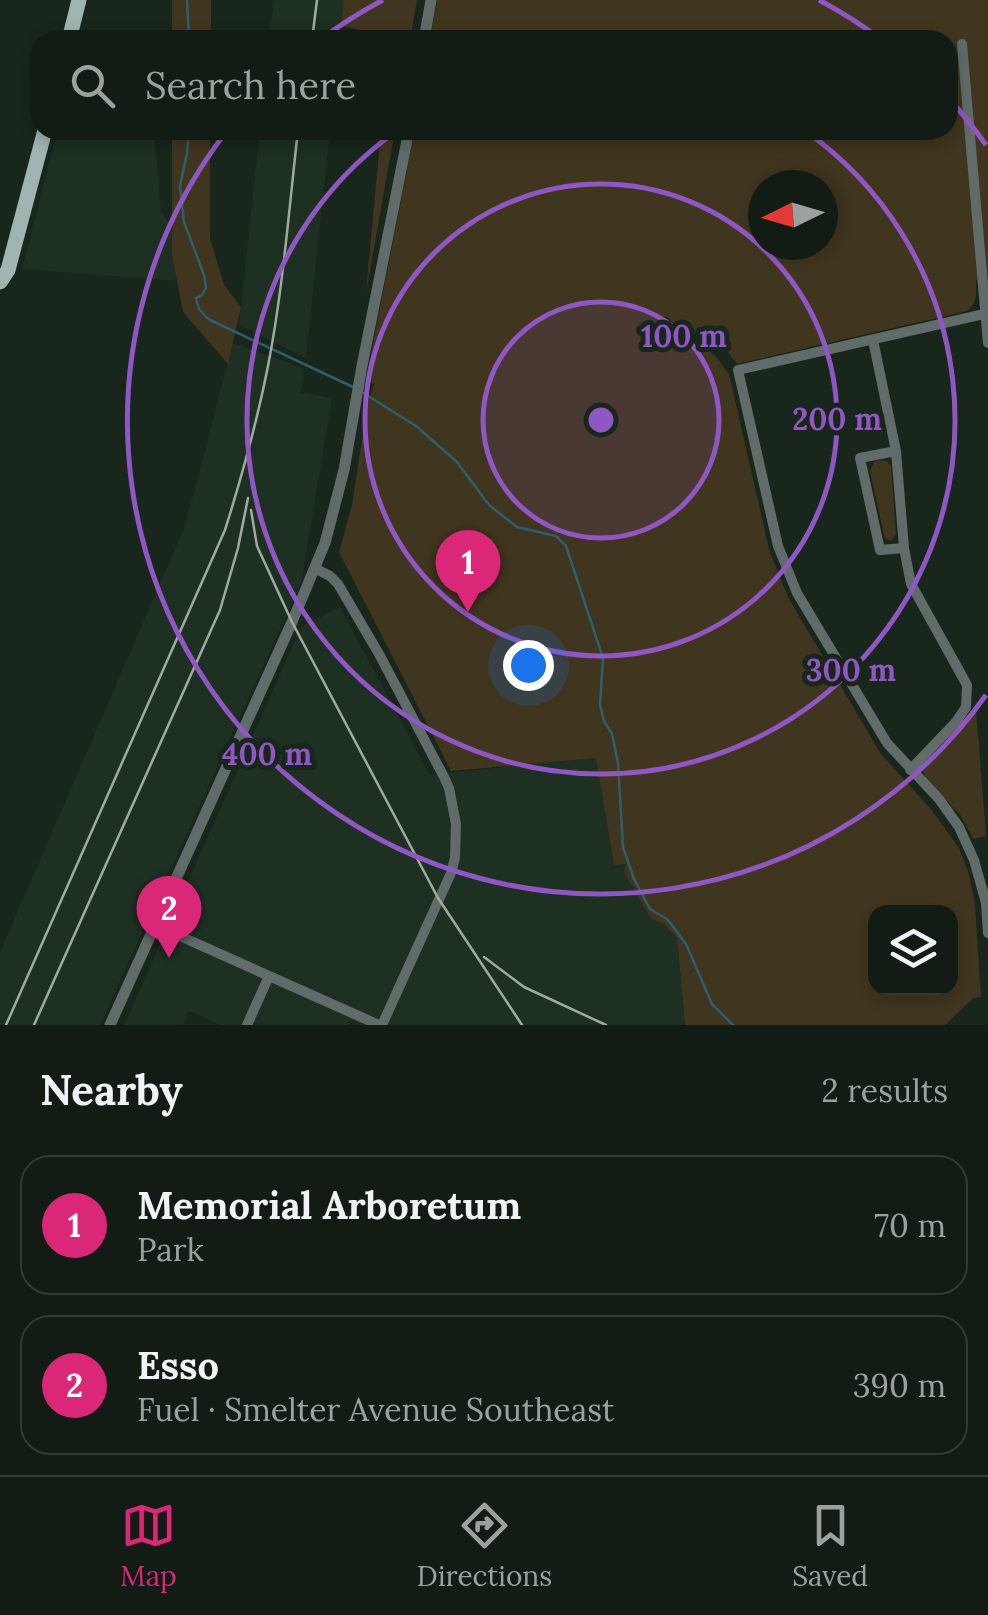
<!DOCTYPE html>
<html lang="en">
<head>
<meta charset="utf-8">
<style>
	body { margin:0; font-family:Lora,serif; background:#1b251e; color:#f1f3f6 }
	.controls { position:absolute; right:30px; bottom:30px; display:grid; overflow:hidden; border-radius:20px; box-shadow:0 5px 15px #0003 }
	.controls button { width:90px; height:90px; display:grid; place-items:center; padding:0; border:0; border-bottom:2px solid #313a34; background:#121c15; color:#f1f3f6; font:50px sans-serif }
	.compass { position:absolute; left:748px; top:170px; width:90px; height:90px; border-radius:50%; background:#121c15; box-shadow:0 5px 15px #0003; rotate:265deg }
	.you { position:absolute; left:528px; top:665px; width:35px; height:35px; margin:-25px; border:8px solid #fff; border-radius:50%; background:#1a73e8; box-shadow:0 0 0 15px #1a73e833 }
	.badge { display:grid; place-items:center; width:65px; height:65px; border-radius:50%; background:#db2777; color:#fff; font-size:32px; font-weight:700 }
	.pin { position:absolute; translate:-50% -82px; filter:drop-shadow(0 2px 5px #0008) }
	.pin::after { content:''; position:absolute; top:52px; width:35px; height:30px; background:inherit; clip-path:polygon(0 0,100% 0,50% 100%) }
	.list { margin:0; padding:0; list-style:none }
	h2 { display:flex; justify-content:space-between; align-items:center; height:130px; margin:0; padding:0 40px; font-size:42px }
	h2 small { font-size:32px; font-weight:400; color:#9ca1a0 }
	.list li { display:grid; grid-template-columns:65px 1fr auto; gap:30px; align-items:center; box-sizing:border-box; height:140px; margin:0 20px 20px; padding:0 20px; border:2px solid #313a34; border-radius:30px }
	.list b { display:block; font-size:38px; white-space:nowrap }
	.list p { margin:0; font-size:32px; white-space:nowrap; color:#9ca1a0 }
	.list em { font-size:32px; font-style:normal; color:#9ca1a0 }
	.icon { flex:none; width:55px; height:55px; fill:none; stroke:currentColor; stroke-width:2; stroke-linecap:round; stroke-linejoin:round }
	.map { position:relative; flex:none; width:988px; height:1025px; overflow:hidden }
	.search { position:absolute; background:#121c15; box-shadow:0 5px 15px #0003; left:30px; right:30px; top:30px; height:110px; display:flex; align-items:center; gap:25px; box-sizing:border-box; padding:0 35px; border-radius:30px; color:#9ca1a0; font-size:38px }
	.sheet { height:450px; background:#121c15 }
	nav { display:flex; justify-content:space-around; align-items:center; box-sizing:border-box; height:140px; border-top:2px solid #313a34; background:#121c15; font-size:28px; color:#9ca1a0 }
	nav a { display:grid; justify-items:center; gap:5px }
	nav .on { color:#db2777 }
	.map>svg:first-child { display:block }
	.built { fill:#1d3022 }
	.green { fill:#40351e; fill-rule:evenodd }
	.lines { fill:none; stroke-linecap:round; stroke-linejoin:round }
	.stream { stroke:#2d5f6d; stroke-width:2.5 }
	.minor { stroke:#616b69; stroke-width:10 }
	.tertiary { stroke:#616b69; stroke-width:11 }
	.primary { stroke:#a0b4b1; stroke-width:15 }
	.rail { stroke:#a0aaa3; stroke-width:2.5 }
	.ring { fill:none; stroke:#9057c4; stroke-width:5 }
	.centre { fill:#9057c4; stroke:#18261c; stroke-width:5 }
	.ring-label { font-size:30px; text-anchor:middle; font-weight:bold; fill:#9057c4; stroke:#18261c; stroke-width:10; stroke-linejoin:round; paint-order:stroke }
</style>
</head>
<body>
<div class="map">
<svg width="988" height="1025" viewBox="0 0 988 1025">
	<rect width="100%" height="100%" fill="#18261c"/>
	<path class="built" d="M274,0h69l-4,40h-70z
		M58,130h96l7,81 11,16v29l5,25 -155,-12z
		M260,130h70l-24,228 -67,-33z
		M233,343l72,26 -5,23 32,6 -31,185 -201,442h-100v-73l185,-426z
		M340,607l90,168 167,-18 17,108 12,-1 -1,8 26,47 13,5 13,14 8,87h-324l-10,-4 -2,4h-129l-31,-14 -6,14h-59l177,-398z"/>
	<path class="green" d="M172,0h39v40h-39z
		M343,0h74l-7,40h-20v-4l-49,-10z
		M437,0h551v284l-2,-5 -10,1c0,12 2,23 -9,31l-230,53 -14,-18 -47,-21 -9,-8 -10,1c8,24 39,21 56,36 6,5 11,14 16,20l41,179 19,46 92,155 49,54 29,40 10,26 6,31 6,92 -8,1 -28,27h-260l-8,-87 -13,-14 -13,-5 -27,-47 2,-8 -12,1 -18,-107 -145,13 -112,-219 13,-47 15,-98 7,-23 -8,-5 49,-249h533v-90h-518zM763,185h60v60h-60zM876,912h74v76h-74z
		M172,130h38v108l14,47 17,22 -13,57 -45,-52 -11,-56z
		M381,130h14l-29,163z
		M880,460l7,1 4,5 5,68 -4,7 -6,-2 -2,-4 -14,-64 4,-9z
		M976,709l10,127 -13,3 -12,-23 -36,-39 -2,-7 49,-54z"/>
	<g class="lines">
		<path class="stream" d="M187,0l2,40
			M189,130l-2,23 -7,33 4,36 20,53 2,13 -4,7 -6,3 3,11 9,10 145,68
			M360,391l56,35 41,36 32,43 28,22 39,9 10,10 37,112 -3,47 4,16 8,13 6,29 5,84 11,32 16,30 18,11 18,24 26,60 21,21"/>
		<path class="minor" d="M962,44l26,299
			M988,313l-250,57 40,176 19,47 90,150 52,56 20,28 15,33 12,43 2,30
			M873,340l23,111 8,97 7,36 56,101 -1,22 -10,15 -46,48
			M896,451l-36,7 20,92 24,-2
			M316,569l14,7 8,8 41,70 65,123 5,11 7,36 -1,34 -4,15 -69,152
			M155,925l224,100
			M247,1025l22,-49"/>
		<path class="tertiary" d="M424,40l7,-40
			M110,1025l182,-403 33,-79 19,-73 18,-104 47,-236"/>
		<path class="primary" d="M69,40l10,-40
			M0,282l8,-12 37,-140"/>
		<path class="rail" d="M312,40l5,-40
			M251,510l6,36 35,76 146,276 84,127
			M484,957l40,30 82,38
			M6,1025l219,-495c17,-54 32,-108 43,-164 15,-77 21,-157 30,-236
			M34,1025l186,-415 18,-62 10,-50"/>
	</g>
	<circle cx="601" cy="420" r="118" fill="#9057c4" fill-opacity=".12"/>
	<g class="ring">
		<circle cx="601" cy="420" r="118"/>
		<circle cx="601" cy="420" r="236"/>
		<path d="M804 130A354 354 0 1 1 398 130"/>
		<path d="M986 695A473 473 0 1 1 226 132M320 40A473 473 0 0 1 383 0M819 0A473 473 0 0 1 882 40M950 100A473 473 0 0 1 986 145"/>
	</g>
	<circle cx="601" cy="420" r="15" class="centre"/>
	<g class="ring-label">
		<text x="684" y="347">100 m</text>
		<text x="837" y="430">200 m</text>
		<text x="851" y="681">300 m</text>
		<text x="267" y="765">400 m</text>
	</g>
</svg>
<div class="controls">
<button><svg class="icon" aria-label="layers" viewBox="0 0 24 24"><path d="M12 4l9 5-9 5-9-5zM3 14l9 5 9-5"/></svg></button>
</div>
<svg class="compass" viewBox="-18 -18 36 36"><path d="M0-13l5 13h-10z" fill="#e53935"/><path d="M0 13l5-13h-10z" fill="#9ca1a0"/></svg>
<div class="you"></div>
<div class="pin badge" style="left:468px;top:612px">1</div>
<div class="pin badge" style="left:169px;top:958px">2</div>
<div class="search"><svg class="icon" aria-label="search" viewBox="0 0 24 24"><circle cx="10" cy="10" r="6"/><path d="M15 15l6 6"/></svg>Search here</div>
</div>
<section class="sheet">
<h2>Nearby<small>2 results</small></h2>
<ul class="list">
<li><span class="badge">1</span><div><b>Memorial Arboretum</b><p>Park</p></div><em>70 m</em></li>
<li><span class="badge">2</span><div><b>Esso</b><p>Fuel · Smelter Avenue Southeast</p></div><em>390 m</em></li>
</ul>
</section>
<nav>
<a class="on"><svg class="icon" aria-label="map" viewBox="0 0 24 24"><path d="M3 6l6-2 6 2 6-2v14l-6 2-6-2-6 2zM9 4v14M15 6v14"/></svg>Map</a>
<a><svg class="icon" aria-label="directions" viewBox="0 0 24 24"><path d="M12 3l9 9-9 9-9-9zM9 14v-3h6M13 9l2 2-2 2"/></svg>Directions</a>
<a><svg class="icon" aria-label="saved" viewBox="0 0 24 24"><path d="M7 4h10v16l-5-4-5 4z"/></svg>Saved</a>
</nav>
</body>
</html>
